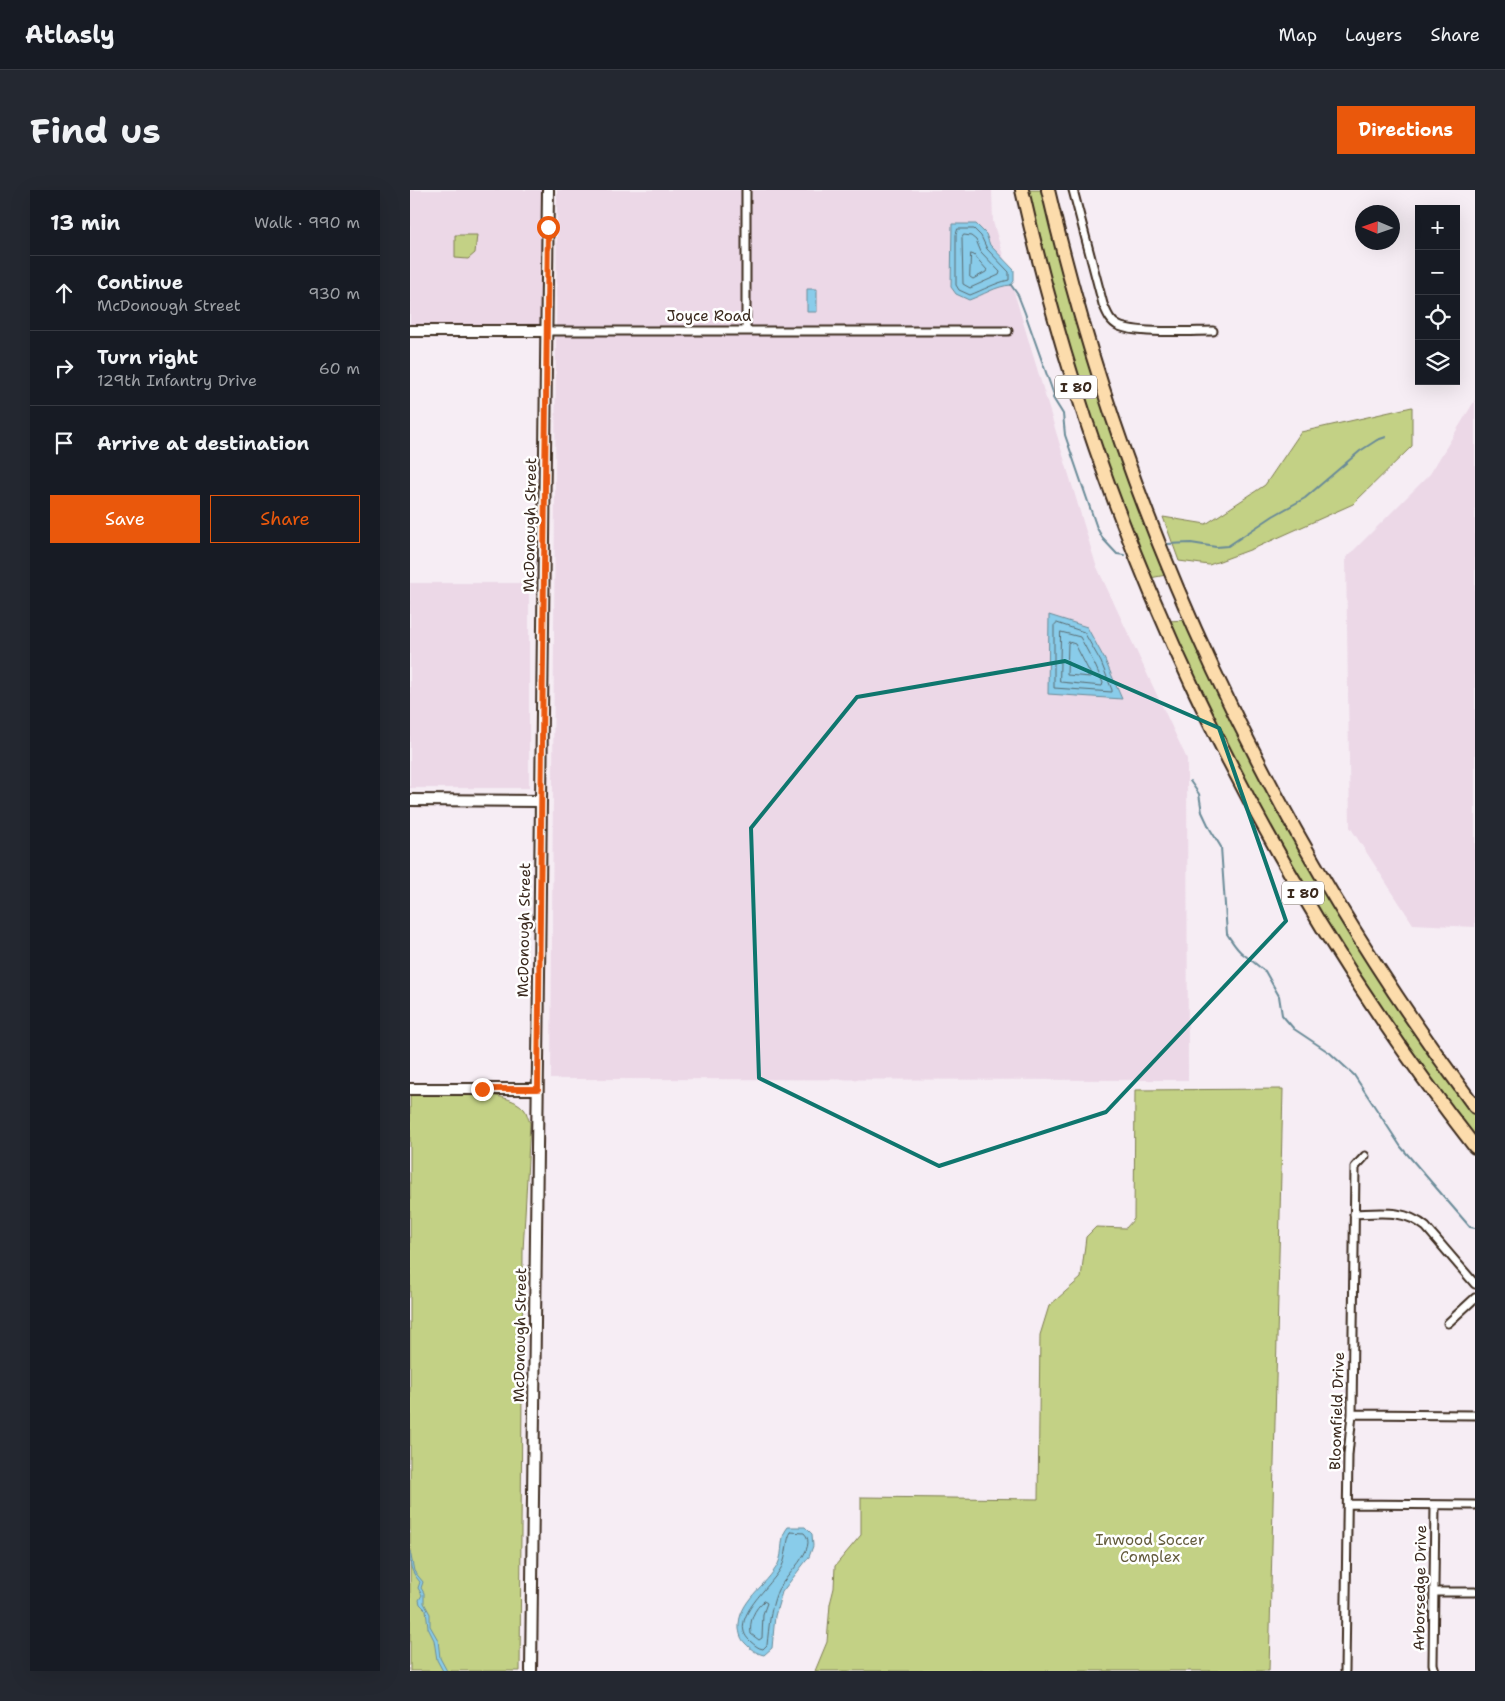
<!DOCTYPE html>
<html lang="en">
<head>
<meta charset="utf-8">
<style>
	body { margin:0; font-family:"Shantell Sans",sans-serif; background:#242831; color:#f1f3f6 }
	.controls { position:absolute; right:15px; top:15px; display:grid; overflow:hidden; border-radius:0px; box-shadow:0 5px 20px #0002 }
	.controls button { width:45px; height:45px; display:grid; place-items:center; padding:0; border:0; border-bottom:1px solid #363941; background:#171b24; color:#f1f3f6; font:25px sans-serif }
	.compass { position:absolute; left:945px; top:15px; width:45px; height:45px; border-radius:50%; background:#171b24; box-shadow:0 5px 20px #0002; rotate:272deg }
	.stop { position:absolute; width:15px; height:15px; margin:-11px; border:4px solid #ea580c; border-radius:50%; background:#fff }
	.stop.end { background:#ea580c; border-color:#fff; box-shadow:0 1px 5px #0008 }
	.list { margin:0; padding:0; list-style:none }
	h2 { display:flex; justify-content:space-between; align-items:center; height:65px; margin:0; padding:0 20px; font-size:21px }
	h2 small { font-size:16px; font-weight:400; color:#9ea1a6 }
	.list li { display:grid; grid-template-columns:32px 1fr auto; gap:15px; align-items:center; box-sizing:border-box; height:75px; padding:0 20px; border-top:1px solid #363941 }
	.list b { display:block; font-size:19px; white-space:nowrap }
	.list p { margin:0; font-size:16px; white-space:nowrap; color:#9ea1a6 }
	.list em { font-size:16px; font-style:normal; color:#9ea1a6 }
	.actions { display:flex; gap:10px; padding:15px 20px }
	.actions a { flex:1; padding:11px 0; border:1px solid #ea580c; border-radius:0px; text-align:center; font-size:18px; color:#ea580c }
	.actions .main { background:#ea580c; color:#fff }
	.icon { flex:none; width:28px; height:28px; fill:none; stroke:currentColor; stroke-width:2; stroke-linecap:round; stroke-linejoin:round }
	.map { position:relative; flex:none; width:1065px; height:1481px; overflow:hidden; border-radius:0px }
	header { display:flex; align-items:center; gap:30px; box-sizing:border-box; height:70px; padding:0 25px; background:#171b24; border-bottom:1px solid #363941 }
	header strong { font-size:24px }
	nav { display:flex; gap:28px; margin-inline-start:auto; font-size:18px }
	.intro { display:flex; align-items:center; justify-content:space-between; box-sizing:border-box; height:120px; padding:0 30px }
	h1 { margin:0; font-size:35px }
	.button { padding:12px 22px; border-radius:0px; background:#ea580c; color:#fff; font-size:18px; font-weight:700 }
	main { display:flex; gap:30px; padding:0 30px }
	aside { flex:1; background:#171b24; border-radius:0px; box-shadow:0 5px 20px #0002 }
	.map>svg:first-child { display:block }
	.built { fill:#ecd8e7 }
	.green { fill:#c3d185; stroke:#7f7e52 }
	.water { fill:#89ccea; stroke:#6a8b98 }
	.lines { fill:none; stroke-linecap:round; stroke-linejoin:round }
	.shore { stroke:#5a6b70; stroke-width:1 }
	.stream { stroke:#6a8b98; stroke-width:2 }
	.street-casing { stroke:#3b2a1e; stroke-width:11 }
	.secondary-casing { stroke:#3b2a1e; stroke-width:14 }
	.highway-casing { stroke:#3b2a1e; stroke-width:16 }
	.street { stroke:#fff; stroke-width:7 }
	.secondary { stroke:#fff; stroke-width:10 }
	.highway { stroke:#fcdcac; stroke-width:12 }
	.route { stroke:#ea580c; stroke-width:6 }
	.marked { fill:none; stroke:#0f766e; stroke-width:4; stroke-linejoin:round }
	.labels { text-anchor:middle; stroke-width:5; stroke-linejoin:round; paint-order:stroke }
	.shield { fill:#fff; stroke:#766a62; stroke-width:1 }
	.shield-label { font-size:14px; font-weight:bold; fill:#3b2a1e }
	.street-label { font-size:15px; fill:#3b2a1e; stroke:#fff }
	.park-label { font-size:15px; fill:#645c3d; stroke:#fff }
</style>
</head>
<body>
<header>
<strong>Atlasly</strong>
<nav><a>Map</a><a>Layers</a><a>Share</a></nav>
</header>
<div class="intro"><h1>Find us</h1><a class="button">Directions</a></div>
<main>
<aside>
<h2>13 min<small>Walk · 990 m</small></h2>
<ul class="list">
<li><svg class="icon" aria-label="ahead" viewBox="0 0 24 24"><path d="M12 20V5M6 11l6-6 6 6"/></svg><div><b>Continue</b><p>McDonough Street</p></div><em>930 m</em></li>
<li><svg class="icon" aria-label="right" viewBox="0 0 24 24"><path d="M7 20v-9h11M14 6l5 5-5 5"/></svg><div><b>Turn right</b><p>129th Infantry Drive</p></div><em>60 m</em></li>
<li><svg class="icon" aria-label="arrive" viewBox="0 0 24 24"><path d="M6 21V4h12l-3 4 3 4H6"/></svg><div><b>Arrive at destination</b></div></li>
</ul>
<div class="actions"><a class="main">Save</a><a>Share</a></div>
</aside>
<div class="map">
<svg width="1065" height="1481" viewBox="0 0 1065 1481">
	<rect width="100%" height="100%" fill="#f6edf4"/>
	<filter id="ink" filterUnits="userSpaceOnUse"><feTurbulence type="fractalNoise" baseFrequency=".02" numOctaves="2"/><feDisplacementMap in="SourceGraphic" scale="10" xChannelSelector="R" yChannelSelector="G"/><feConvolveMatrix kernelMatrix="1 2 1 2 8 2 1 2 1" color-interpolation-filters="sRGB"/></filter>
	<g filter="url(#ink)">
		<path class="built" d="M0,0h132v140l-132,-3z
			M147,0h435l1,32 103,343 91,194 1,321 -637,-1z
			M1065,210v527l-62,-3 -63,-97 -4,-269 84,-84z
			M0,393h119v205h-119z"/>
		<path class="green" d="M617,0h15c16,62 30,124 50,184 22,68 48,134 74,201l-16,3 -42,-111 -42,-125z
			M45,45h22l-2,18 -7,6 -13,-1z
			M1002,217v39l-59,58 -98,44 -46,17 -30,-4 -16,-44 43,7 59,-39 36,-53z
			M774,430l52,111 74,136 36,59 85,129 44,60v24l-94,-130 -54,-84 -83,-146 -71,-146 -4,-12z
			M873,899l-14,582h-454l12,-29 3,-38 4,-16 1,-22 26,-31v-38l177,2 2,-164 9,-29 32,-28 5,-41 10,-10 30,1 8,-9 1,-129z
			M0,904c27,0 96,-7 114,15 3,3 4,10 6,14l-7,128 -3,420h-110z"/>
		<path class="water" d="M542,34h24l10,10 4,11 24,25v11l-3,4c-15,1 -28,10 -42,15l-13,-6 -5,-7z
			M397,99h10v23h-10z
			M639,425l38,12 18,33 17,39 -74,-5z
			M378,1337h17l7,7 1,12 -4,11 -27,35 -7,24 -3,32 -8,7c-9,-2 -13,-6 -19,-12 -4,-4 -5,-8 -6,-14 -2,-28 28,-43 39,-65 6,-12 1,-27 10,-37z
			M0,1361l4,20 9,11 -2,6 3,5v10l6,11v12l8,14 2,18 7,13h-4l-6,-11 -3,-20 -6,-12 -2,-18 -6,-6 -1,-4 3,-5 -4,-7 2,-6c-10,-12 -10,-16 -10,-31z"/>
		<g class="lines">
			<path class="shore" d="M548,39h16l7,7 6,13 22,23v8c-14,3 -26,10 -39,15l-11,-5 -3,-5v-50z
				M554,45l7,1 5,4 5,12 19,20 -1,3 -29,13 -7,-4 -1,-46z
				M561,64l3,1 13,15 -1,2 -13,7 -3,-2z
				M647,433l27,9 17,30 11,28v2l-58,-4v-62z
				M651,442l19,5 15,28 8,18 -1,3 -42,-4z
				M659,452l6,2 16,31 -1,2 -23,-2 1,-31z
				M381,1342l13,1c16,15 -21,44 -27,59 -7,18 -8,35 -10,53l-4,4c-6,-1 -8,-4 -13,-8 -24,-22 24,-56 32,-75 5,-9 4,-28 9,-34z
				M354,1411l3,2 -4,11 -1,24 -3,2 -8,-6c-2,-13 3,-25 13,-33z"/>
			<path class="stream" d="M601,95l7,10 7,18 29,82 -1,3 10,16 2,21 32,93 6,11 14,15 7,1
				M757,354l24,-1 25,4 12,-1 45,-30 32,-18 55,-47 17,-11 9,-3
				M780,591l9,13 3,18 8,17 11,18 6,87c5,7 9,15 16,20 8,6 12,9 20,16l2,1 14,25 3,19 12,14 36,24 24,22 47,72 69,80 5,1"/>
			<defs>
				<path id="street" d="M336,0v141
					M663,0l30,114c4,9 7,18 16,22 18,8 72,5 94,5
					M138,141h460
					M944,1024c28,-1 50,-5 72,13l49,57
					M1038,1133l27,-25
					M942,1224l123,1
					M938,1314l127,1
					M1025,1315l-2,159 2,7
					M1024,1402h41
					M935,1481l3,-216 4,-41 3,-247 10,-11"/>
				<path id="secondary" d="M0,141h138
					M0,610l131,1
					M0,899h127
					M121,1481l17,-1481"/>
				<path id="highway" d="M612,0c78,346 234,677 453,957
					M638,0c77,332 223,644 427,917"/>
			</defs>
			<use href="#street" class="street-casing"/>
			<use href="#secondary" class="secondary-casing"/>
			<use href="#highway" class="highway-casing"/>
			<use href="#street" class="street"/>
			<use href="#secondary" class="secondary"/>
			<use href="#highway" class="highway"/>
		</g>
	</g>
	<g class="lines" filter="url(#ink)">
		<path class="route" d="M72,899h56l10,-862"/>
	</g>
	<path class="marked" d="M655,471l154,67 67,193 -180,191 -167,54 -180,-88 -8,-250 106,-131z"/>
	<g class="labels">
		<g class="shield">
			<rect x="645" y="185.5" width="42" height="23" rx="4"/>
			<rect x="872" y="691.5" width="42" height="23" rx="4"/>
		</g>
		<g class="shield-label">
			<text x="666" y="202">I 80</text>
			<text x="893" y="708">I 80</text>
		</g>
		<g class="street-label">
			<text x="299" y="131">Joyce Road</text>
			<text transform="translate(120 335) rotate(-89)" y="5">McDonough Street</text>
			<text transform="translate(114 740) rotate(-89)" y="5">McDonough Street</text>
			<text transform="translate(110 1145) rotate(-89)" y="5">McDonough Street</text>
			<text transform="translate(927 1221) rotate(-88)" y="5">Bloomfield Drive</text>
			<text transform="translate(1010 1398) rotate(-89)" y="5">Arborsedge Drive</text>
		</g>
		<g class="park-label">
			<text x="740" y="1355">Inwood Soccer<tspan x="740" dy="17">Complex</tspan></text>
		</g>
	</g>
</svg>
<div class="controls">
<button>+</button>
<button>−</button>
<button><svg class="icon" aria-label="locate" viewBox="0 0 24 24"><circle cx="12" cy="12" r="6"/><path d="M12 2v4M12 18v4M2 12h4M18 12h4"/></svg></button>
<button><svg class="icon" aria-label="layers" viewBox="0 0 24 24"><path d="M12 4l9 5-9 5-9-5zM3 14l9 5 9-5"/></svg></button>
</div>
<svg class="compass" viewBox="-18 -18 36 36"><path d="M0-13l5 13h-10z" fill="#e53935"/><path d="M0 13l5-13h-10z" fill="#9ea1a6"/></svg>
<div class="stop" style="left:138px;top:37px"></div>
<div class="stop end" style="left:72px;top:899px"></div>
</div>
</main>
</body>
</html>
